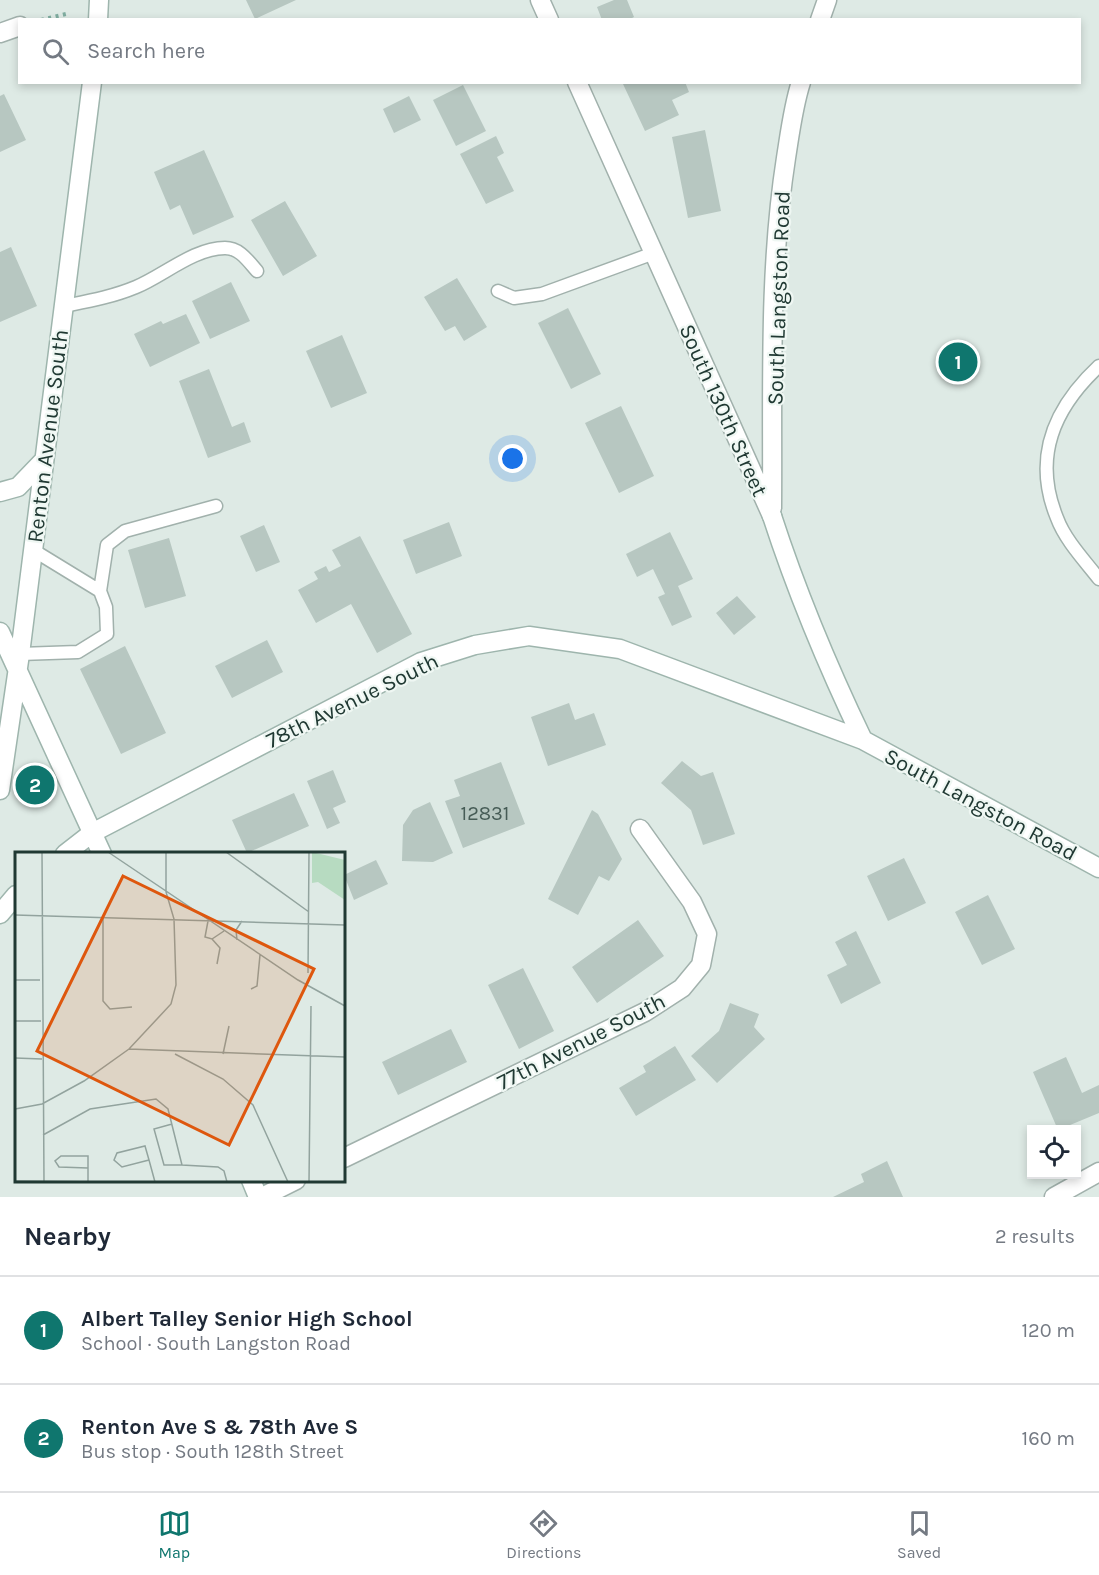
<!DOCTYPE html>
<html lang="en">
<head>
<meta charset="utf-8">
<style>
	body { margin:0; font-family:Karla,sans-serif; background:#f2f2f3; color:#1f2937 }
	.controls { position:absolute; right:18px; bottom:18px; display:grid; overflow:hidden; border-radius:0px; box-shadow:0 3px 9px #0003 }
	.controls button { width:54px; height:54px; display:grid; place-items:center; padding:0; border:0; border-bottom:2px solid #e0e1e3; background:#fff; color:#1f2937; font:30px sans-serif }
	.you { position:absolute; left:513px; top:459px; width:21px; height:21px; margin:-15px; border:4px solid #fff; border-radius:50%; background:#1a73e8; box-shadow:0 0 0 9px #1a73e833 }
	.badge { display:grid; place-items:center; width:39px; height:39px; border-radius:50%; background:#0f766e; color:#fff; font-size:20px; font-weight:700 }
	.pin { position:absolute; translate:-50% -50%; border:3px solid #fff; box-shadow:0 2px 6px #0006 }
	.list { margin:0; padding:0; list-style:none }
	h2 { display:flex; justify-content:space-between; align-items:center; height:78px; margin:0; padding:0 24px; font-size:26px }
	h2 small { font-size:20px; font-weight:400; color:#747a83 }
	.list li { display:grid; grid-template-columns:39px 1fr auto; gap:18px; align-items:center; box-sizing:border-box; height:108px; padding:0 24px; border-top:2px solid #e0e1e3 }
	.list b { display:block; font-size:22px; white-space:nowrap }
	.list p { margin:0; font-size:20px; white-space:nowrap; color:#747a83 }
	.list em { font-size:20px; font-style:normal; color:#747a83 }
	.icon { flex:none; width:33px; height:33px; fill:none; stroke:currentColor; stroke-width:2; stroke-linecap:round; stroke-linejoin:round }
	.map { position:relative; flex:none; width:1099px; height:1197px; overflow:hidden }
	.search { position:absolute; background:#fff; box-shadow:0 3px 9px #0003; left:18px; right:18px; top:18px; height:66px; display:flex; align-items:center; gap:15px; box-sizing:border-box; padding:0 21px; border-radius:0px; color:#747a83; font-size:22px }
	.sheet { height:294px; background:#fff }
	nav { display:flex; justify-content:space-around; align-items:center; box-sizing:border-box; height:84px; border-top:2px solid #e0e1e3; background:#fff; font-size:16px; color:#747a83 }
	nav a { display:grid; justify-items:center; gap:3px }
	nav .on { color:#0f766e }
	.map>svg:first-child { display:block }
	.building { fill:#b7c7c1 }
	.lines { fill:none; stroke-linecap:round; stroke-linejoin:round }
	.lane-casing { stroke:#a1b1ac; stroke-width:15 }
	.street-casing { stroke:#a1b1ac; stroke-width:21 }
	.secondary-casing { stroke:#9eb5ad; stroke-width:21 }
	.path { stroke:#7fada0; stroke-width:4; stroke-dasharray:3 4.5; stroke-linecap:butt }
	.lane { stroke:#fff; stroke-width:12 }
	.street { stroke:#fff; stroke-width:18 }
	.secondary { stroke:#fff; stroke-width:18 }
	.labels { text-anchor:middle; stroke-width:4.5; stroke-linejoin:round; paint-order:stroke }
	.number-label { font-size:20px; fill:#465c56 }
	.street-label { font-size:22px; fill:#203933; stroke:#eff7f3 }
	.inset-road { fill:none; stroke:#92a39e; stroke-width:1.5 }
	.view { fill:#de570e; fill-opacity:0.15; stroke:#de570e; stroke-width:3 }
	.inset-edge { fill:none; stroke:#203933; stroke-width:3 }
</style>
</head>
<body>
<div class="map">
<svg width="1099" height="1197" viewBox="0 0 1099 1197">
	<rect width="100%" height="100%" fill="#deeae5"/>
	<path class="building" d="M246,0h50l-41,19z
		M614,0h13l7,17 -6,3h-26l-5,-13z
		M627,82h58l4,10 -17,8 7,15 -34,16 -22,-47z
		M463,85l23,46 -30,15 -23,-46z
		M4,94l22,46 -26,12v-56z
		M409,96l12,24 -27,13 -11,-24z
		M705,130l16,81 -33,7 -16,-81z
		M496,136l8,17 -7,4 17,34 -28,13 -26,-50z
		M204,150l30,67 -41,18 -13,-30 -10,5 -16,-38z
		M285,201l32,55 -34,20 -32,-56z
		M11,247l26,59 -37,16v-70z
		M457,278l30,49 -23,14 -9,-15 -10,5 -21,-34z
		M231,282l19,39 -40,18 -18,-38z
		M568,308l33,66 -30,15 -33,-66z
		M186,314l14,29 -50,24 -16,-33 27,-13 2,3z
		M342,335l25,58 -36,15 -25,-57z
		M209,369l23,58 12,-5 7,20 -43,16 -29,-77z
		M621,406l33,70 -35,17 -34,-70z
		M449,522l13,34 -46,18 -13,-34z
		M264,525l16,37 -24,10 -16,-36z
		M670,532l23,47 -15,7 14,31 -20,9 -14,-29 7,-3 -12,-25 -16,8 -11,-23z
		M360,536l52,98 -35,19 -26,-49 -35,19 -18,-33 20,-11 -4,-7 12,-6 3,6 12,-6 -9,-16z
		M169,538l17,58 -41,12 -17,-58z
		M737,596l19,21 -22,18 -18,-22z
		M267,640l16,32 -51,26 -17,-32z
		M125,646l41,87 -45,21 -41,-85z
		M569,703l6,17 19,-7 12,32 -58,21 -17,-49z
		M682,761l19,15 12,-4 22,62 -32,11 -12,-35 -30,-27z
		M501,762l24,62 -62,24 -18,-47 15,-5 -6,-16z
		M333,770l13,32 -13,6 7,15 -13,6 -20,-48z
		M294,793l15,33 -62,27 -15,-33z
		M430,802l23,51 -20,9 -31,-1 1,-36 10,-15z
		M592,810l6,4 24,45 -13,22 -10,-5 -21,39 -30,-16z
		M904,858l22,45 -38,18 -21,-45z
		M376,860l12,24 -34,16 -10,-25z
		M988,895l27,54 -33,16 -27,-53z
		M638,920l26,36 -67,47 -25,-36z
		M856,931l25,52 -40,21 -14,-29 20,-10 -12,-23z
		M523,968l31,63 -35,18 -31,-64z
		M730,1003l29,11 -5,13 11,12 -48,44 -26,-27 28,-25z
		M451,1029l16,33 -69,33 -16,-33z
		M675,1046l21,34 -60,36 -17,-28 27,-16 -3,-6z
		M1066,1057l16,36 17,-8v28l-41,17 -25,-58z
		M887,1161l16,36h-70l31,-15 -3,-8z"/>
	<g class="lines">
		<defs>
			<path id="lane" d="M498,291l16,7 28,-4 112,-41
				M64,306c25,-5 48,-9 72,-19 27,-11 58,-39 89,-39 15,0 23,13 32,23
				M1099,366c-45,42 -67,91 -42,152 8,22 28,43 42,61
				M100,591l7,-46 18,-14 91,-25
				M20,654l58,-2 29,-18 -1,-27 -6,-16 -67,-41"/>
			<path id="street" d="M540,0l9,20
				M820,20l7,-20
				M0,33l20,-7
				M577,82l195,434
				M772,508c1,-116 -4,-235 14,-350 4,-25 7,-51 15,-76
				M344,1158l301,-146 37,-24 19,-23 6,-31 -15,-32 -52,-73
				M262,1197l34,-17
				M1054,1197l45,-25"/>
			<path id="secondary" d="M98,20l1,-20
				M0,492l18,-5 26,-27
				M772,516c25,77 56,151 91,224
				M0,632l102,222
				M0,790l20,-136 72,-572
				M65,854l27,-21 329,-171 54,-17 54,-9 91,13 243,91 236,128
				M0,914l16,-19
				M251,1180l7,17"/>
		</defs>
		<use href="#lane" class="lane-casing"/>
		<use href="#street" class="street-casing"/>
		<use href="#secondary" class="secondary-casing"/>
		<path class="path" d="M41,20l25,-6"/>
		<use href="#lane" class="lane"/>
		<use href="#street" class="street"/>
		<use href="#secondary" class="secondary"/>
	</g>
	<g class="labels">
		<g class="number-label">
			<text x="485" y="820">12831</text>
		</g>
		<g class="street-label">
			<text transform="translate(778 298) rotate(-88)" y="8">South Langston Road</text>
			<text transform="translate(724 410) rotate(66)" y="8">South 130th Street</text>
			<text transform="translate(47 436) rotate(-83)" y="8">Renton Avenue South</text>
			<text transform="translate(352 700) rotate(-26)" y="8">78th Avenue South</text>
			<text transform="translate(981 804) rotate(28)" y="8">South Langston Road</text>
			<text transform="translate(581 1041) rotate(-27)" y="8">77th Avenue South</text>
		</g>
	</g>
	<g transform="translate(15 852)">
		<rect width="330" height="330" fill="#deeae5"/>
		<path d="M297,0l33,8v40l-27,-18 -6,1z" fill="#b7dbc1"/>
		<path class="inset-road" d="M27,0l2,330M93,0l190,128 47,26M211,0l83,60M0,63l330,10M88,65v84l7,8 22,-2M193,69l-3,16 7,2 12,-8M197,87l8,9 -3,16M222,88l-1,-10 6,-9M293,121l1,-121M0,128h25M236,137l6,-3 3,-31M0,169h26M114,197l216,8M160,202l48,25 30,26 35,77M208,202l6,-28M0,206l27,1M0,257l27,-5 42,-23 45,-32 42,-45 5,-19 -2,-66 -8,-27v-40M157,272l-18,5 10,36h18M28,283l47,-26 66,-10 12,10 14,56 36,2 6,4 3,11M134,308l-27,7 -8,-7 3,-7 28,-7 4,14 6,22M0,329l89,1M73,329v-25h-27l-6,5 4,6 29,1M294,330l2,-176"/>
		<path class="view" d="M108,24l191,93 -85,176 -192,-94z"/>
		<rect width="330" height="330" class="inset-edge"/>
	</g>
</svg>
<div class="controls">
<button><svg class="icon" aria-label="locate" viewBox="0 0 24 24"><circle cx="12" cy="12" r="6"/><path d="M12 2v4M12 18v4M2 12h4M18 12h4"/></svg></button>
</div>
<div class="you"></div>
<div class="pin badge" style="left:958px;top:362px">1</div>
<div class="pin badge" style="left:35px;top:785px">2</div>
<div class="search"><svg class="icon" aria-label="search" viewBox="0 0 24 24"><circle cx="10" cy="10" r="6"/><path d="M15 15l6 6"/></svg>Search here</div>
</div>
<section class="sheet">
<h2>Nearby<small>2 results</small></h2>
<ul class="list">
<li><span class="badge">1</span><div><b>Albert Talley Senior High School</b><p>School · South Langston Road</p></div><em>120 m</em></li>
<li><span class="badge">2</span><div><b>Renton Ave S &amp; 78th Ave S</b><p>Bus stop · South 128th Street</p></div><em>160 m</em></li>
</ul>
</section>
<nav>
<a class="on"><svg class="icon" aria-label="map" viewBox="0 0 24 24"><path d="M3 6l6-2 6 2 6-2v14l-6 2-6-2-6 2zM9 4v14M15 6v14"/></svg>Map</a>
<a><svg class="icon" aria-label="directions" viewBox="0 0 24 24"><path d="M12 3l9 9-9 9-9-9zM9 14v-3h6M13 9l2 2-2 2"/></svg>Directions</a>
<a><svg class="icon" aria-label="saved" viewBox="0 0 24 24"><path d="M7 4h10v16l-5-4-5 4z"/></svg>Saved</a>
</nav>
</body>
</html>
